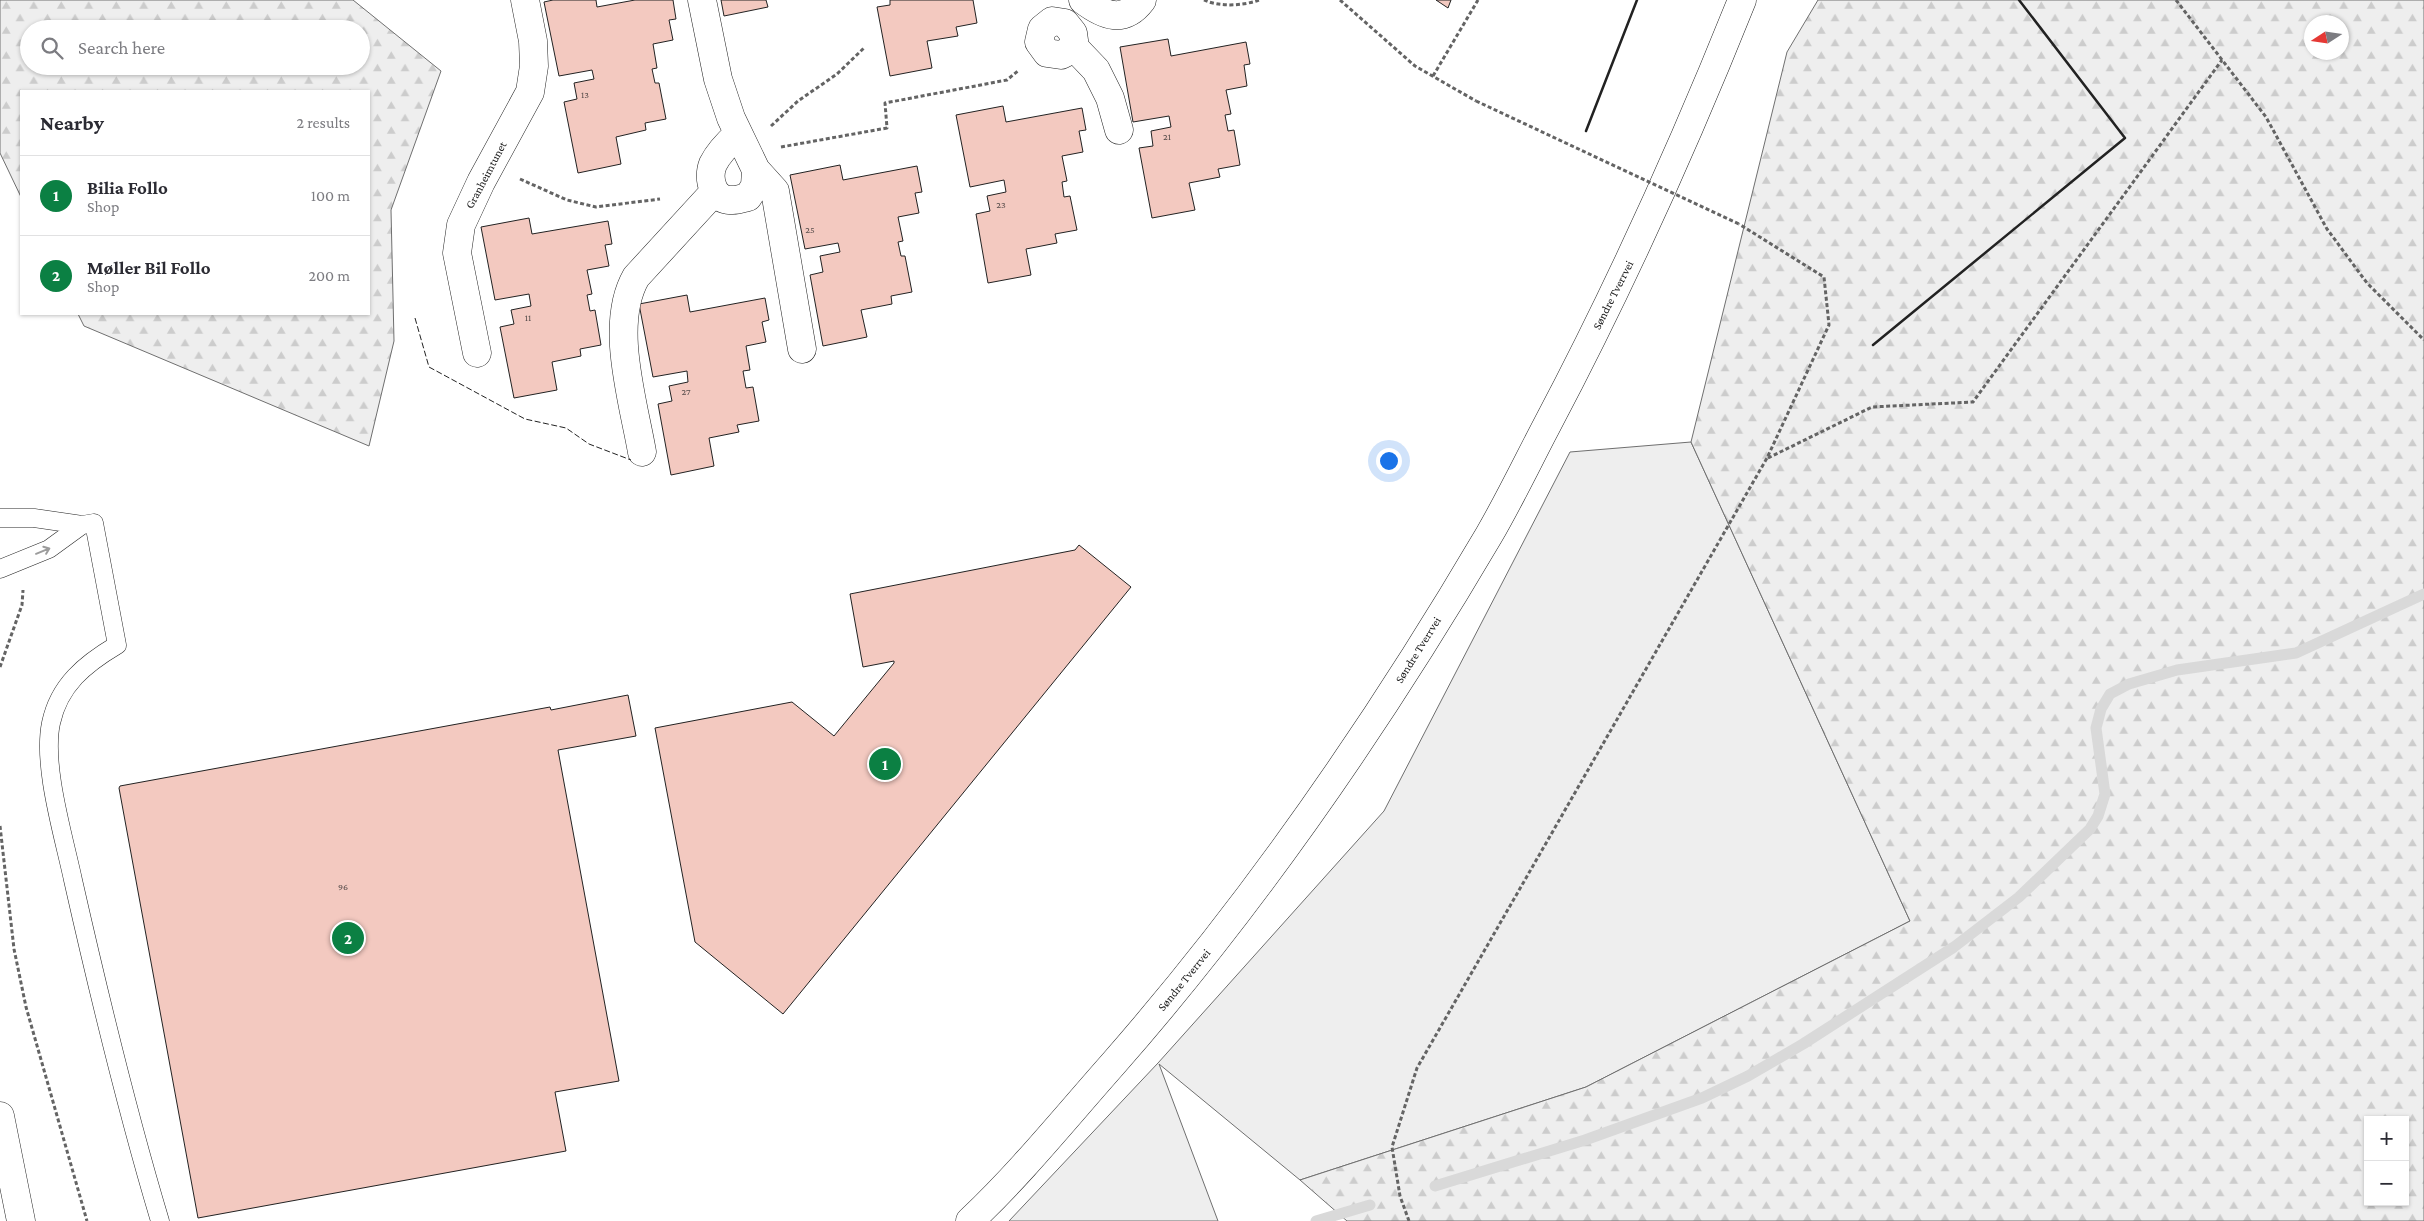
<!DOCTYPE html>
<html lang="en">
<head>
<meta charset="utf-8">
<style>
	body { margin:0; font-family:"Crimson Pro",serif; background:#f7f7f7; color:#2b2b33 }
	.controls { position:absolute; right:15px; bottom:15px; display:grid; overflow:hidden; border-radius:0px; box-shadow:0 1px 4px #0004 }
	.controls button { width:45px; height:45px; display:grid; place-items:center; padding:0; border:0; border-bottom:1px solid #e1e1e2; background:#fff; color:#2b2b33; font:25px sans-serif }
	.compass { position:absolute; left:2304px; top:15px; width:45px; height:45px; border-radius:50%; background:#fff; box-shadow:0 1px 4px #0004; rotate:258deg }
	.you { position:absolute; left:1388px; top:460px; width:18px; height:18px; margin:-12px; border:4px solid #fff; border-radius:50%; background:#1a73e8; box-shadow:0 0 0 8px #1a73e833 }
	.badge { display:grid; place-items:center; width:32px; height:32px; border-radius:50%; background:#0b8043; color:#fff; font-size:16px; font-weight:700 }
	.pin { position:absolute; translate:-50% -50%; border:2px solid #fff; box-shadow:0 1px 5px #0006 }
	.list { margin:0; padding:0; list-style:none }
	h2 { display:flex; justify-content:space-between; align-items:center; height:65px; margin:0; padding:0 20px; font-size:21px }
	h2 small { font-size:16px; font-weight:400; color:#7c7c81 }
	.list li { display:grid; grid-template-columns:32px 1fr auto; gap:15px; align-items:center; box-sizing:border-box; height:80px; padding:0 20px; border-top:1px solid #e1e1e2 }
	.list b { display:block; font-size:19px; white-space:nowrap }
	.list p { margin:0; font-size:16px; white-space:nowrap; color:#7c7c81 }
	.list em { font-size:16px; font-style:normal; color:#7c7c81 }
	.icon { flex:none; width:28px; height:28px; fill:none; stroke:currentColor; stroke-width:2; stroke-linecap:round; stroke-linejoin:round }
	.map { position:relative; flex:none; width:2424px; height:1221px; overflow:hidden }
	.search { position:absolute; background:#fff; box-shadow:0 1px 4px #0004; left:20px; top:20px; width:350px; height:55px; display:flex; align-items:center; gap:12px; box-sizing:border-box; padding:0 18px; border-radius:28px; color:#7c7c81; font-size:19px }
	.panel { position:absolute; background:#fff; box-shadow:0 1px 4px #0004; left:20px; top:90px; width:350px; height:225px; border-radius:0px }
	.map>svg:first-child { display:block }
	.green { fill:#eee; stroke:#6f6f6f }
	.forest { fill:url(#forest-firs); stroke:#6f6f6f; fill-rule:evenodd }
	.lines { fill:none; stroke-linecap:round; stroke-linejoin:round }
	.stream { stroke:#d9d9d9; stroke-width:11 }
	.building { fill:#f3c9c0; stroke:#222 }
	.lane-casing { stroke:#222; stroke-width:19 }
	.street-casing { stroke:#222; stroke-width:29 }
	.secondary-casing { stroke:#222; stroke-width:29 }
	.primary-casing { stroke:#222; stroke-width:29 }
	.path { stroke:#646464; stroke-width:3; stroke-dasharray:4 2.5; stroke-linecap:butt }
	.lane { stroke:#fff; stroke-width:18 }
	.street { stroke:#fff; stroke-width:28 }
	.secondary { stroke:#fff; stroke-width:28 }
	.primary { stroke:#fff; stroke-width:28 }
	.path-bridge { stroke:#646464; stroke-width:3; stroke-dasharray:4 2.5; stroke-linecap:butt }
	.fence { stroke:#222; stroke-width:1; stroke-dasharray:6 2.5; stroke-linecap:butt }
	.wall { stroke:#222; stroke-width:2.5 }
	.oneway { stroke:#9c9c9c }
	.labels { text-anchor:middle; stroke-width:4; stroke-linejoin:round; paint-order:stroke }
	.number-label { font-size:10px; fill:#564c4a }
	.street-label { font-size:12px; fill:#222; stroke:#fff }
</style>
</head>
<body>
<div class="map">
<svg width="2424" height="1221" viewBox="0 0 2424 1221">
	<defs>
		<pattern id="forest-firs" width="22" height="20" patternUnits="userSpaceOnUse" patternTransform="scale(1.25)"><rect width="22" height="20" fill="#eee"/><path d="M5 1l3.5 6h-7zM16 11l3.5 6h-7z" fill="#ccc"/></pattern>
	</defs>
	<rect width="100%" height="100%" fill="#fff"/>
	<path class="green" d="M1691,442l219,479 -324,166 -286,93 -141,-116 59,157h-209l149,-158 226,-252 186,-359z"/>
	<path class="forest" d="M0,0h353l88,71 -50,139 3,131 -25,105 -285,-120 -6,-12h291v-223h-348v106l-21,-44zM29,29h332v37h-332z
		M1818,0h606v1221h-1077l-47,-41 286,-93 324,-166 -219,-479 96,-390zM2342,22v30h-30v-30zM2368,1120h37v82h-37z"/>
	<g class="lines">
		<path class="stream" d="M1435,1186l150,-46 117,-42 46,-22 55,-32 151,-97 65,-50 71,-68 8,-13 7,-22 -9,-66 5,-19 9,-15 19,-10 48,-14 119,-17 128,-59
			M1316,1221l54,-16"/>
	</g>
	<path class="building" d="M553,0h43l1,7 38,-7h38l3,19 -7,1 4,20 -20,4 4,24 -5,1 3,14h4l7,36 -21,4 1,7 -30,7 5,27 -43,9 -14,-71 13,-3 -3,-16 20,-4 -2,-9 -33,6 -15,-74z
		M721,0h45l2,7 -44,9z
		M890,0h83l4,23 -21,4 2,9 -31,5 5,27 -42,8 -13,-69 13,-2z
		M1436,0h15l-3,8z
		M1168,39l3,17 75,-14 4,22 -6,1 3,21 -21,4 5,24 -6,1 3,16 6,-1 6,35 -22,4 2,8 -31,6 6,27 -43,8 -13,-70 14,-2 -2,-15 20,-4 -2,-11 -36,6 -13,-75z
		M1003,106l3,16 76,-14 4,22 -7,1 4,21 -21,4 5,25 -5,1 2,15 6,-1 7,34 -22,4 2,9 -31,6 5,26 -43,8 -12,-69 14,-3 -3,-15 19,-4 -2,-12 -34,7 -14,-72z
		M840,165l3,15 74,-14 5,26 -7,1 4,20 -21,4 5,24 -5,1 3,14h4l7,36 -21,4 1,8 -31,6 6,27 -44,9 -13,-71 13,-3 -3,-16 20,-4 -2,-9 -33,6 -15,-74z
		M529,218l3,16 76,-13 4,23 -7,1 4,21 -22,4 5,24 -5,1 3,16 5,-1 6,35 -21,4 1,7 -29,6 5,28 -43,8 -14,-71 14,-3 -3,-14 20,-4 -2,-12 -34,6 -14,-73z
		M687,295l3,17 75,-14 4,22 -7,2 4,20 -20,4 4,24 -7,1 3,17 7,-1 6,34 -22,4 2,7 -30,6 5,28 -43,9 -13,-71 14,-3 -3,-15 19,-4 -1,-11 -34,6 -14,-73z
		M1079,545l52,42 -348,427 -88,-72 -40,-214 137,-26 42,34 60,-73v-2l-31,6 -13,-73 225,-44z
		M628,695l8,41 -78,14 61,331 -64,11 11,59 -368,67 -79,-430 1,-2 430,-79 1,3z"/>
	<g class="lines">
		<defs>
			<path id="lane" d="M0,518h34l48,7 12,-2 23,122c-32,19 -58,40 -66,78 -9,43 13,114 22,157 26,115 53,228 87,341
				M0,569l49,-20 33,-24"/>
			<path id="street" d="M702,0l16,79 13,39 25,52 -1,16 -7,11c-5,1 -10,3 -15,3 -20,2 -26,-21 -20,-36 6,-12 15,-21 25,-30
				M1083,0c21,16 41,24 59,0
				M1052,21l13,2 8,10 2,15 -14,7 -14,-2 -8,-11 3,-13z
				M1075,48l21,22 14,28 9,32
				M756,170l19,21 27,158
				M477,353l-20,-100 4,-28 20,-43 49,-90 4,-26 -1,-25 -8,-41
				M642,452c-9,-52 -33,-128 -6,-175l78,-85"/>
			<path id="secondary" d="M0,1116l21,105"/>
			<path id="primary" d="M970,1221c51,-48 96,-104 143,-157 143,-163 266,-342 376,-529 21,-36 39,-74 58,-110 73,-138 137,-280 195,-425"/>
		</defs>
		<use href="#lane" class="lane-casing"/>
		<use href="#street" class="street-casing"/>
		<use href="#secondary" class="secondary-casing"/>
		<use href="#primary" class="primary-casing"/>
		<path class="path" d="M1204,0c15,7 39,6 55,0
			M1340,0l75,66 61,35
			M2176,0l90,117 61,112 40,54 57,57
			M1433,76l45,-76
			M771,126l27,-25 39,-27 28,-27
			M781,147l106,-19 -2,-25 122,-23 12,-10
			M520,179l47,21 29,7 64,-8
			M1768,458l104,-51 101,-5 249,-342
			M0,667l22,-62 1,-15
			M0,826l14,123 12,58 61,214
			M1409,1221l-9,-25 -8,-49 25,-79 350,-610 62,-133 -5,-48 -85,-53"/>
		<use href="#lane" class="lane"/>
		<use href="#street" class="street"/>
		<use href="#secondary" class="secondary"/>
		<use href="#primary" class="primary"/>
		<path class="path-bridge" d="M1476,101l263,123"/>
		<path class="fence" d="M415,318l14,49 96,52 41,9 23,16 42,16"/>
		<path class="wall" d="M1586,131l51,-131
			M1873,345l252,-207 -106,-138"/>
	</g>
	<defs><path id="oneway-shaft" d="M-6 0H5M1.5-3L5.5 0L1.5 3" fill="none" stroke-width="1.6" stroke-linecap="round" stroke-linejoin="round" transform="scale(1.25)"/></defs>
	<use class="oneway" href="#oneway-shaft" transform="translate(43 551) rotate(-22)"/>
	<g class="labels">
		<g class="number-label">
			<text x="585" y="98">13</text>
			<text x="1167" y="140">21</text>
			<text x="1001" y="208">23</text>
			<text x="810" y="233">25</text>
			<text x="528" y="321">11</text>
			<text x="686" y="395">27</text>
			<text x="343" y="890">96</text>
		</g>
		<g class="street-label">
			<text transform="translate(486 175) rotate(-62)" y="4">Granheimtunet</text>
			<text transform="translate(1613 295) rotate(-63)" y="4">Søndre Tverrvei</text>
			<text transform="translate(1418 650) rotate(-58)" y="4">Søndre Tverrvei</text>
			<text transform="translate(1184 980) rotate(-51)" y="4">Søndre Tverrvei</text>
		</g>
	</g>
</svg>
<div class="controls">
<button>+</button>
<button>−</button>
</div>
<svg class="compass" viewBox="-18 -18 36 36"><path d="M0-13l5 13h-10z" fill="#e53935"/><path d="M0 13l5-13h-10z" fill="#7c7c81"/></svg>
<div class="you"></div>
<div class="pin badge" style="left:885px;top:764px">1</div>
<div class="pin badge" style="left:348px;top:938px">2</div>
<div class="search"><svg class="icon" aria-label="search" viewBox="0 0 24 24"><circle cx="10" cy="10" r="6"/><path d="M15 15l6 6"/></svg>Search here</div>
<section class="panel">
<h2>Nearby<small>2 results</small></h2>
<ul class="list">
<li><span class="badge">1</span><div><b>Bilia Follo</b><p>Shop</p></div><em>100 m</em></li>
<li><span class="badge">2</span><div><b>Møller Bil Follo</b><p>Shop</p></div><em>200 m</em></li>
</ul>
</section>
</div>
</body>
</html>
